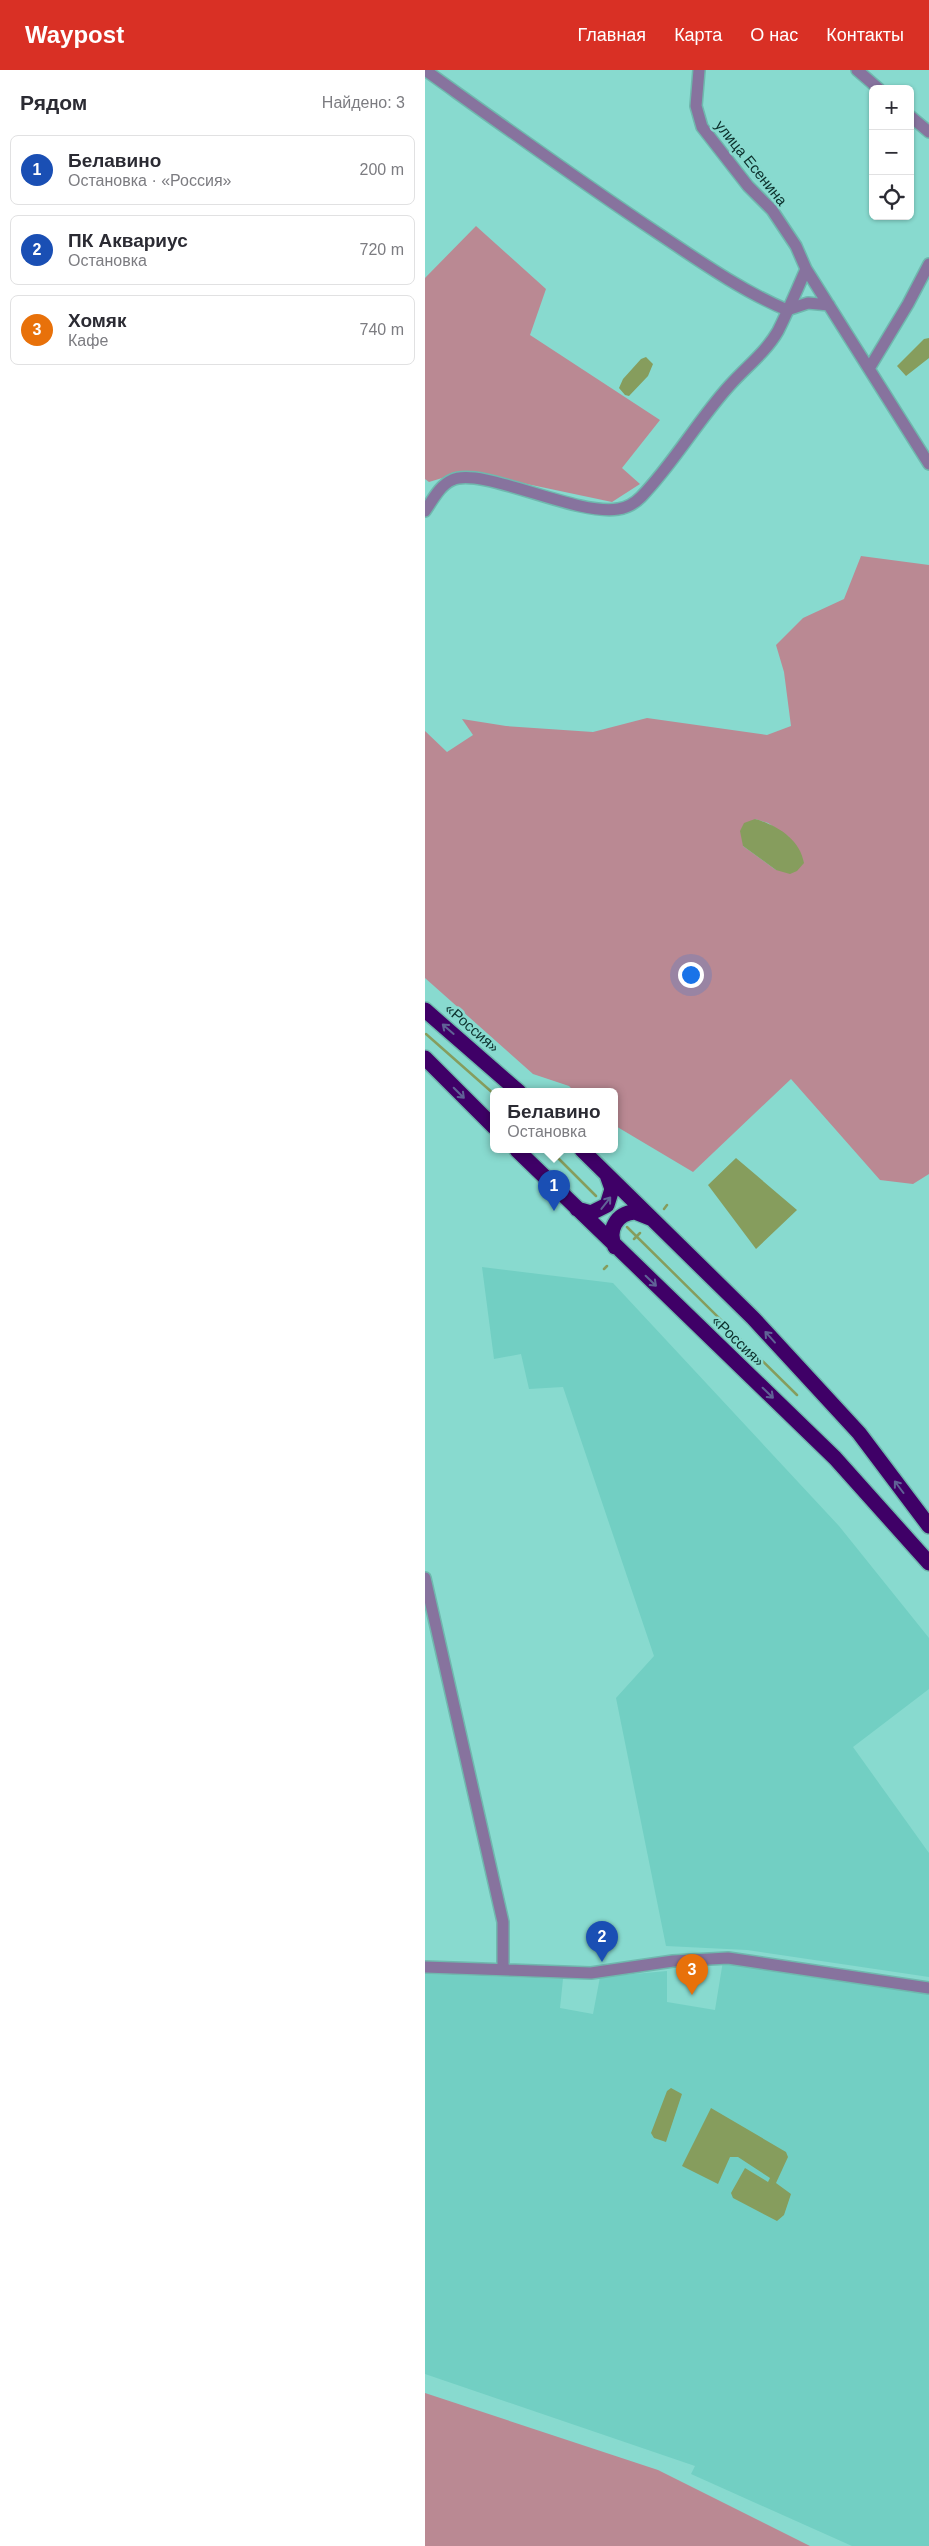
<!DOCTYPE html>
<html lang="ru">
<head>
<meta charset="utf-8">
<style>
	body { margin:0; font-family:Helvetica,sans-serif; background:#f2f2f3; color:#2b2b33 }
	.controls { position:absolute; right:15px; top:15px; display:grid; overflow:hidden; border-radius:8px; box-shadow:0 1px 4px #0004 }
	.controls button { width:45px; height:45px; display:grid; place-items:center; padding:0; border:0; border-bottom:1px solid #e1e1e2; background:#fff; color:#2b2b33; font:25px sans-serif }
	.you { position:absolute; left:265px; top:904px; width:18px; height:18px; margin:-12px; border:4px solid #fff; border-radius:50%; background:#1a73e8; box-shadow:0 0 0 8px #1a73e833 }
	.badge { display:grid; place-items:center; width:32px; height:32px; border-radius:50%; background:#d93025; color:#fff; font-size:16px; font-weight:700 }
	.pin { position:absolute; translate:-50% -41px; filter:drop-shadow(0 1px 2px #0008) }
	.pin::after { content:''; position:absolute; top:26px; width:18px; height:15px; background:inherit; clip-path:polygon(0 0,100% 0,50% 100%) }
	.popup { position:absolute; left:65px; top:1018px; width:128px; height:65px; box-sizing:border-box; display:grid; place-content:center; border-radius:8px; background:#fff; filter:drop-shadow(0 1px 4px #0005); font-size:16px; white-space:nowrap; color:#7c7c81 }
	.popup b { font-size:19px; color:#2b2b33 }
	.popup::after { content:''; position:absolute; left:50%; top:100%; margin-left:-10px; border:10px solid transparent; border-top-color:#fff }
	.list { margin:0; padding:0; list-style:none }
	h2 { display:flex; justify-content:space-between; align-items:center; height:65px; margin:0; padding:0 20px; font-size:21px }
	h2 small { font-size:16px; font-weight:400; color:#7c7c81 }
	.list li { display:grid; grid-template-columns:32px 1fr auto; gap:15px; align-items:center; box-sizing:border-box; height:70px; margin:0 10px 10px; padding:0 10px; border:1px solid #e1e1e2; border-radius:8px }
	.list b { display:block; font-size:19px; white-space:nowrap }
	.list p { margin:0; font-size:16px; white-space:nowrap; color:#7c7c81 }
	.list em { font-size:16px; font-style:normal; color:#7c7c81 }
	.icon { flex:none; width:28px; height:28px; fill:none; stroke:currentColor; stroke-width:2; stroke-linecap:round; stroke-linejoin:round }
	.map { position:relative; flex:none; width:504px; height:2476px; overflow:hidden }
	header { display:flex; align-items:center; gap:30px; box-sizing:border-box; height:70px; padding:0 25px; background:#d93025; color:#fff }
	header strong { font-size:24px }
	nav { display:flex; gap:28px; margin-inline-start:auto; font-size:18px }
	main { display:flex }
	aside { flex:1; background:#fff }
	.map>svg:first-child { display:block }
	.built { fill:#72cfc3 }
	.green { fill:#ba8993; fill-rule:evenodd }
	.water { fill:#869d5d }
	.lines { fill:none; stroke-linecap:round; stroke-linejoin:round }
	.stream { stroke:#869d5d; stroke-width:2.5 }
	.minor-casing { stroke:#6fb8ae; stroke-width:14 }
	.highway-casing { stroke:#6fb8ae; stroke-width:18 }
	.minor { stroke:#87739e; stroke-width:11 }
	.highway { stroke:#3f0067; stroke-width:15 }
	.oneway { stroke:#606296 }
	.labels { text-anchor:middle; stroke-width:5; stroke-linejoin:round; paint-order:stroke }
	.street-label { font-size:15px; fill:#0b2f2b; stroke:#88dacf }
</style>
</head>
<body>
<header>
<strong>Waypost</strong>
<nav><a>Главная</a><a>Карта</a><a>О нас</a><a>Контакты</a></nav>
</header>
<main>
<aside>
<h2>Рядом<small>Найдено: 3</small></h2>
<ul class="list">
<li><span class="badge" style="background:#1a4fb4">1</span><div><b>Белавино</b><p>Остановка · «Россия»</p></div><em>200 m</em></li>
<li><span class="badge" style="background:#1a4fb4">2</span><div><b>ПК Аквариус</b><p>Остановка</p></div><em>720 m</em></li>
<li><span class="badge" style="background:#e8710a">3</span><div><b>Хомяк</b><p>Кафе</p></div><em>740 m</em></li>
</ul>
</aside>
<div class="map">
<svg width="504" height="2476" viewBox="0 0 504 2476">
	<rect width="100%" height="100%" fill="#88dacf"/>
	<path class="built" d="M57,1197l131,16 226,243 90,112v51l-76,58 76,106v124l-182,-27 -81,-4 -50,-248 38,-42 -91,-269 -34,2 -8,-35 -27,5z
		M298,1891l206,33v552h-77l-161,-72 4,-8 -270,-92v-400l138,5 -3,29 33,6 7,-37 67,-6v31l48,8z"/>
	<path class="green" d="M51,156l70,63 -16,46 130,85 -38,48 18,16 -28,18 -147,-31 -36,11 -4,-3v-201z
		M436,486l68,9v609l-16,10 -33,-4 -89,-101 -98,93 -79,-47v-33h-39l-6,-6 -36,-12 -108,-96v-247l22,21 26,-17 -11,-16 44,7 87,6 54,-14 120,17 24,-9 -7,-54 -8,-27 27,-27 41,-19zM330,749l13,4 21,14 -13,33 -33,-24z
		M0,2323l233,77 152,76h-385z"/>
	<path class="water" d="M504,268v20l-23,18 -9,-10 27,-27z
		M221,287l7,7 -5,12 -19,20 -4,-1 -6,-7 4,-9 18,-20z
		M330,749c22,6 45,20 49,44l-7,8 -7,3 -14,-4 -33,-24 -3,-15 4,-8z
		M311,1088l61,52 -41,39 -48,-64z
		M246,2018l11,6 -16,48 -12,-4 -3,-5 16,-42z
		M286,2038l75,44 2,5 -12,26 15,11 -7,21 -7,6 -44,-23 -2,-5 14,-25 23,14 2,-4 -32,-21h-8l-12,27 -36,-18z"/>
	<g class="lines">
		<path class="stream" d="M1,964l68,60
			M125,1080l46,46
			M239,1139l3,-4
			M202,1157l170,168
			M209,1169l6,-6
			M179,1199l3,-3"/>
		<defs>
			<path id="minor" d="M0,0c77,55 153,110 231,162 42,28 84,58 131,78l21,-7 21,2
				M274,0l-3,36 6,21 46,59 24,24 24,36 10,23 123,195
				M432,0l22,19
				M485,46l19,16
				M445,297l38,-63 21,-40
				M0,441c7,-10 15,-26 27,-31 29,-14 123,36 166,29 9,-1 16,-5 23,-12 33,-34 57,-77 89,-112 16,-18 36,-33 48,-54 10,-20 19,-41 28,-62
				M0,1508l78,344v47
				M0,1897l166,6 82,-12 55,-3 201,30"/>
			<path id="highway" d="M0,940l94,82
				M0,988l69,69
				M92,1080l318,308 94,105
				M157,1080l171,168 106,115 70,93
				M152,1139l14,4 16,-8 5,-16 -5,-14
				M190,1177c-8,-16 1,-34 20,-35l15,6"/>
		</defs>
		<use href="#minor" class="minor-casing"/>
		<use href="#highway" class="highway-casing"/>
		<use href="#minor" class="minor"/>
		<use href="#highway" class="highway"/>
	</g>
	<defs><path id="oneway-shaft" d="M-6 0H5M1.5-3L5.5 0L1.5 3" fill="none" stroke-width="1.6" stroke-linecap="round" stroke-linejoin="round" transform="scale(1.25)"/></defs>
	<g class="oneway">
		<use href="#oneway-shaft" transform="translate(23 959) rotate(-139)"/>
		<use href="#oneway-shaft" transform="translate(34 1023) rotate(45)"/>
		<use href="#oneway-shaft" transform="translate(181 1133) rotate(-52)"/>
		<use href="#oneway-shaft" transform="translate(226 1211) rotate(44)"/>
		<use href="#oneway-shaft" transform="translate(345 1267) rotate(-132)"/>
		<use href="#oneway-shaft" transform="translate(343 1323) rotate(44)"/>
		<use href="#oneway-shaft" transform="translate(474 1417) rotate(-127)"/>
	</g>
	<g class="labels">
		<g class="street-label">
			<text transform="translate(326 93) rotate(51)" y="5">улица Есенина</text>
			<text transform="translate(47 958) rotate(41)" y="5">«Россия»</text>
			<text transform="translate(313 1271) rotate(44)" y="5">«Россия»</text>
		</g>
	</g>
</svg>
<div class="controls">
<button>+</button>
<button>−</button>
<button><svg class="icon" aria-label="locate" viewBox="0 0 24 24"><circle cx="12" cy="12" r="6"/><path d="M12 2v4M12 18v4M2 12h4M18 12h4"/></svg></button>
</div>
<div class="you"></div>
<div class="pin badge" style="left:129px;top:1141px;background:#1a4fb4">1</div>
<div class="popup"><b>Белавино</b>Остановка</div>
<div class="pin badge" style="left:177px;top:1892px;background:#1a4fb4">2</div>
<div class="pin badge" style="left:267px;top:1925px;background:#e8710a">3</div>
</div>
</main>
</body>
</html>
